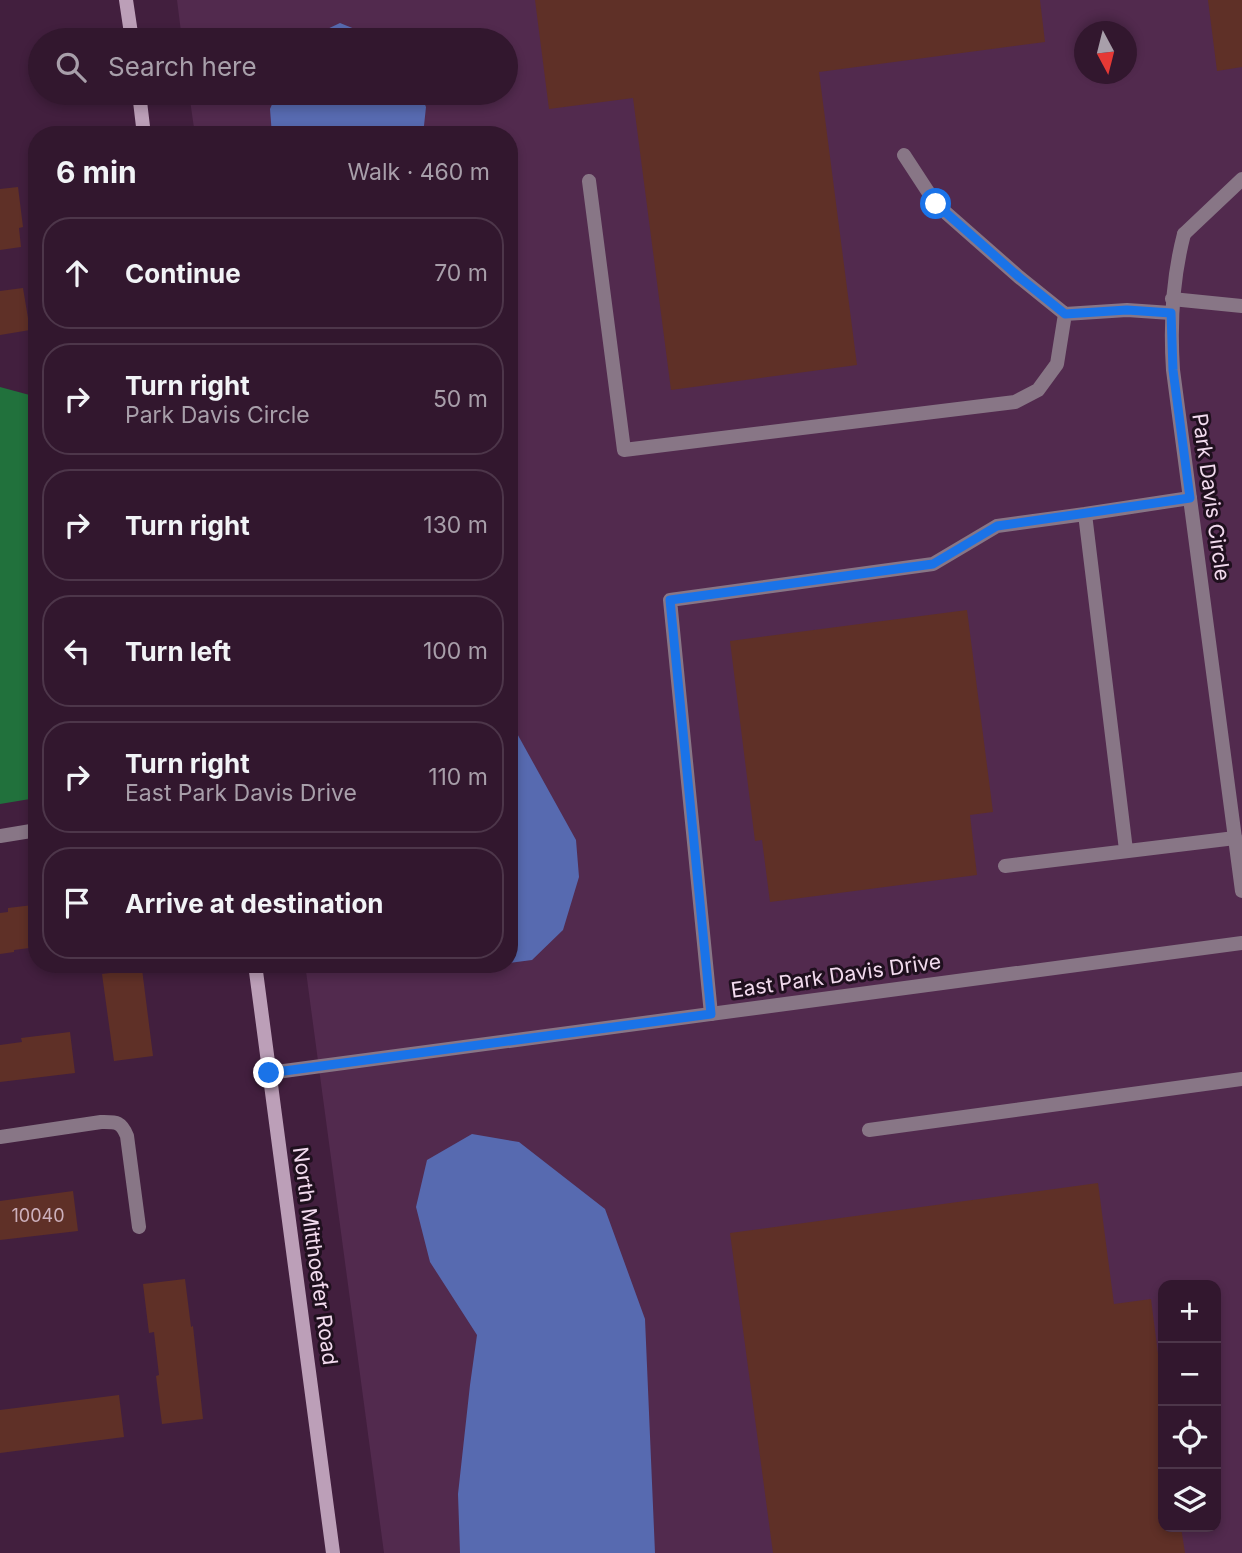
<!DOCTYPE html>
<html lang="en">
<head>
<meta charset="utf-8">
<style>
	body { margin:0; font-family:Inter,sans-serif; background:#3a2036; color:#f1f3f6 }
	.controls { position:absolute; right:21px; bottom:21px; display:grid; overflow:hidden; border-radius:14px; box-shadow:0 4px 10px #0003 }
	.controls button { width:63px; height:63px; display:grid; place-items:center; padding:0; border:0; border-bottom:2px solid #4d364a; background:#32172e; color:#f1f3f6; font:35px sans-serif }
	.compass { position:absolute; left:1074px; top:21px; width:63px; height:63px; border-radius:50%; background:#32172e; box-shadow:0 4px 10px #0003; rotate:173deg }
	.stop { position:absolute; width:21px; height:21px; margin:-16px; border:5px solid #1a73e8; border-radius:50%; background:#fff }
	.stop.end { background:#1a73e8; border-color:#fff; box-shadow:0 2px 7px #0008 }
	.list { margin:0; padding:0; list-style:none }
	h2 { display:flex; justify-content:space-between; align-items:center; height:91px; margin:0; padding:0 28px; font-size:30px }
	h2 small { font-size:23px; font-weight:400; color:#a89faa }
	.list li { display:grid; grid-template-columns:46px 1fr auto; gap:21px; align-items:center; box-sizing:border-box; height:112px; margin:0 14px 14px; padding:0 14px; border:2px solid #4d364a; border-radius:28px }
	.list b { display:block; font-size:26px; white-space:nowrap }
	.list p { margin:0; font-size:23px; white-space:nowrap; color:#a89faa }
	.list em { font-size:23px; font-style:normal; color:#a89faa }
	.icon { flex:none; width:38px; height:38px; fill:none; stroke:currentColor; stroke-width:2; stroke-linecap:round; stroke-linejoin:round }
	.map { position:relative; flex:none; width:1242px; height:1553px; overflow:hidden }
	.search { position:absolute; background:#32172e; box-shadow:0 4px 10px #0003; left:28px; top:28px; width:490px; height:77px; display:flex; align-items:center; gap:18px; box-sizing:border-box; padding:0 24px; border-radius:38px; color:#a89faa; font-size:26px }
	.panel { position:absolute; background:#32172e; box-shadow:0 4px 10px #0003; left:28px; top:126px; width:490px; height:847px; border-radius:28px }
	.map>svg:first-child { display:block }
	.built { fill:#522a4e; fill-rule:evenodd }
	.forest { fill:#21713c }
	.water { fill:#576ab0 }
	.building { fill:#5f3027 }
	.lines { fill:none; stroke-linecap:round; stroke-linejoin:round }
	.lane { stroke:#887686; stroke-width:14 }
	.street { stroke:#887686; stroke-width:14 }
	.secondary { stroke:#bc9fb8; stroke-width:14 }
	.route { stroke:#1a73e8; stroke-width:9 }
	.labels { text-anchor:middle; stroke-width:6; stroke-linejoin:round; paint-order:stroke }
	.number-label { font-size:18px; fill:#cdb0bc }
	.street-label { font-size:21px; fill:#f2dbee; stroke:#1f101e }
</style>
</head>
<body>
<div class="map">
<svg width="1242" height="1553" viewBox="0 0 1242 1553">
	<rect width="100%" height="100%" fill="#421f3e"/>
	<path class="built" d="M177,0h1065v1553h-858l-79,-589h204v-829h-314l-6,-42h317v-53h-324zM1084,32h42v42h-42zM1163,1285h53v242h-53z"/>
	<path class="forest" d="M0,387l37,10v399l-1,2 -36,6z"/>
	<path class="water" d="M340,23l42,17h-78z
		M277,93h143l6,14 -3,28h-151l-2,-26z
		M509,719l67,121 3,37 -16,53 -31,30 -23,3z
		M472,1134l47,8 86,67 40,110 10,234h-195l-2,-59 12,-109 7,-50 -47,-73 -14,-55 11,-47z"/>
	<path class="building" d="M535,0h505l5,42 -226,30 38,293 -186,25 -38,-292 -84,11z
		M1208,0h34v67l-25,4z
		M18,187l5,40 -4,1 2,19 -21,3v-61z
		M23,288l7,42 -30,5v-44z
		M967,610l26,202 -23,3 7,60 -207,27 -8,-62 -7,1 -25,-200z
		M33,905l4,42 -23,3v2l-14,2v-41l8,-1v-4z
		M142,969l11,87 -39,5 -12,-87z
		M70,1032l5,41 -75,9v-37l22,-3 -1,-4z
		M1098,1183l16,121 37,-5 12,94v134h18l4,26h-412l-43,-320z
		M73,1191l5,40 -78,9v-39z
		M185,1279l6,48 2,-1 10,93 -41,5 -6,-48 3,-1 -5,-43 -5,1 -6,-49z
		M119,1395l5,42 -124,16v-43z"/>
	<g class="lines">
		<path class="lane" d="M904,155l32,49 83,73 46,37
			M589,181l35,269 391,-48 23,-12 19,-26 8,-50 62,-4 44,3
			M1184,234l58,-55
			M1172,299l70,7
			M1126,850l-41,-336 105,-16
			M1005,866l230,-28
			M711,1014l-41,-414 263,-36 64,-38 88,-12
			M869,1130l373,-51
			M0,1137l101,-15c15,0 20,-1 26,14l12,91"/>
		<path class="street" d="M1184,234c-12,46 -14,90 -11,136l69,521
			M0,836l37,-6
			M269,1073l973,-130"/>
		<path class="secondary" d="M126,0l6,40
			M139,93l5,42
			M255,964l78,589"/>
	</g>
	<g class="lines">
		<path class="route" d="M269,1073l442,-59 -41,-414 263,-36 64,-38 193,-28 -17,-128 -2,-57 -44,-3 -62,4 -46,-37 -83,-73"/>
	</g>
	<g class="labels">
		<g class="number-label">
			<text x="38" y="1222">10040</text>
		</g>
		<g class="street-label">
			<text transform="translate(1211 497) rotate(82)" y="7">Park Davis Circle</text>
			<text transform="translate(836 976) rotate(-8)" y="7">East Park Davis Drive</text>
			<text transform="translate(315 1256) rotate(82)" y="7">North Mitthoefer Road</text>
		</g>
	</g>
</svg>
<div class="controls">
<button>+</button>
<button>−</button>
<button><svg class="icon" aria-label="locate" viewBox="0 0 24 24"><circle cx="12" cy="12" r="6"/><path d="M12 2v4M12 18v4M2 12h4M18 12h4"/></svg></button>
<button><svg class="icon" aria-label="layers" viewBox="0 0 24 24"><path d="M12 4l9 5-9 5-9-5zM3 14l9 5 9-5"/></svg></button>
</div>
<svg class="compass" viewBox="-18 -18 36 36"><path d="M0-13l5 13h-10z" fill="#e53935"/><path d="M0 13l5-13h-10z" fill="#a89faa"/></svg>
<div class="stop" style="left:936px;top:204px"></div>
<div class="stop end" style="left:269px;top:1073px"></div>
<div class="search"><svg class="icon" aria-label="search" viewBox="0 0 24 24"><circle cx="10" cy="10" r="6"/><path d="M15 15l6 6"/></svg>Search here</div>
<section class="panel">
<h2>6 min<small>Walk · 460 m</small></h2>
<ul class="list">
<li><svg class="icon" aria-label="ahead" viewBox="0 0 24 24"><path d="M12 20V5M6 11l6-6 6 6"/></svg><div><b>Continue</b></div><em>70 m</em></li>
<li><svg class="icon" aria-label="right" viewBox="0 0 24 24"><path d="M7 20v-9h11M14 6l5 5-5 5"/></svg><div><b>Turn right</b><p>Park Davis Circle</p></div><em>50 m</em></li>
<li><svg class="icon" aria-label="right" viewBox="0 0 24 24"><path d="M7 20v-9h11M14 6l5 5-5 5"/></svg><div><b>Turn right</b></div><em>130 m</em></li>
<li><svg class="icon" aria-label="left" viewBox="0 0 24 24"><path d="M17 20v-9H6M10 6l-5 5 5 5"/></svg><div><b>Turn left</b></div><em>100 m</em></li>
<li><svg class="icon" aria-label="right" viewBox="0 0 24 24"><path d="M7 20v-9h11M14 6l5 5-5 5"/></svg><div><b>Turn right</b><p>East Park Davis Drive</p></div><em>110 m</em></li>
<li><svg class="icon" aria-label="arrive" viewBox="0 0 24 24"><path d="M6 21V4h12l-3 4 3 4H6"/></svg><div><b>Arrive at destination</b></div></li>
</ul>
</section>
</div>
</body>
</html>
